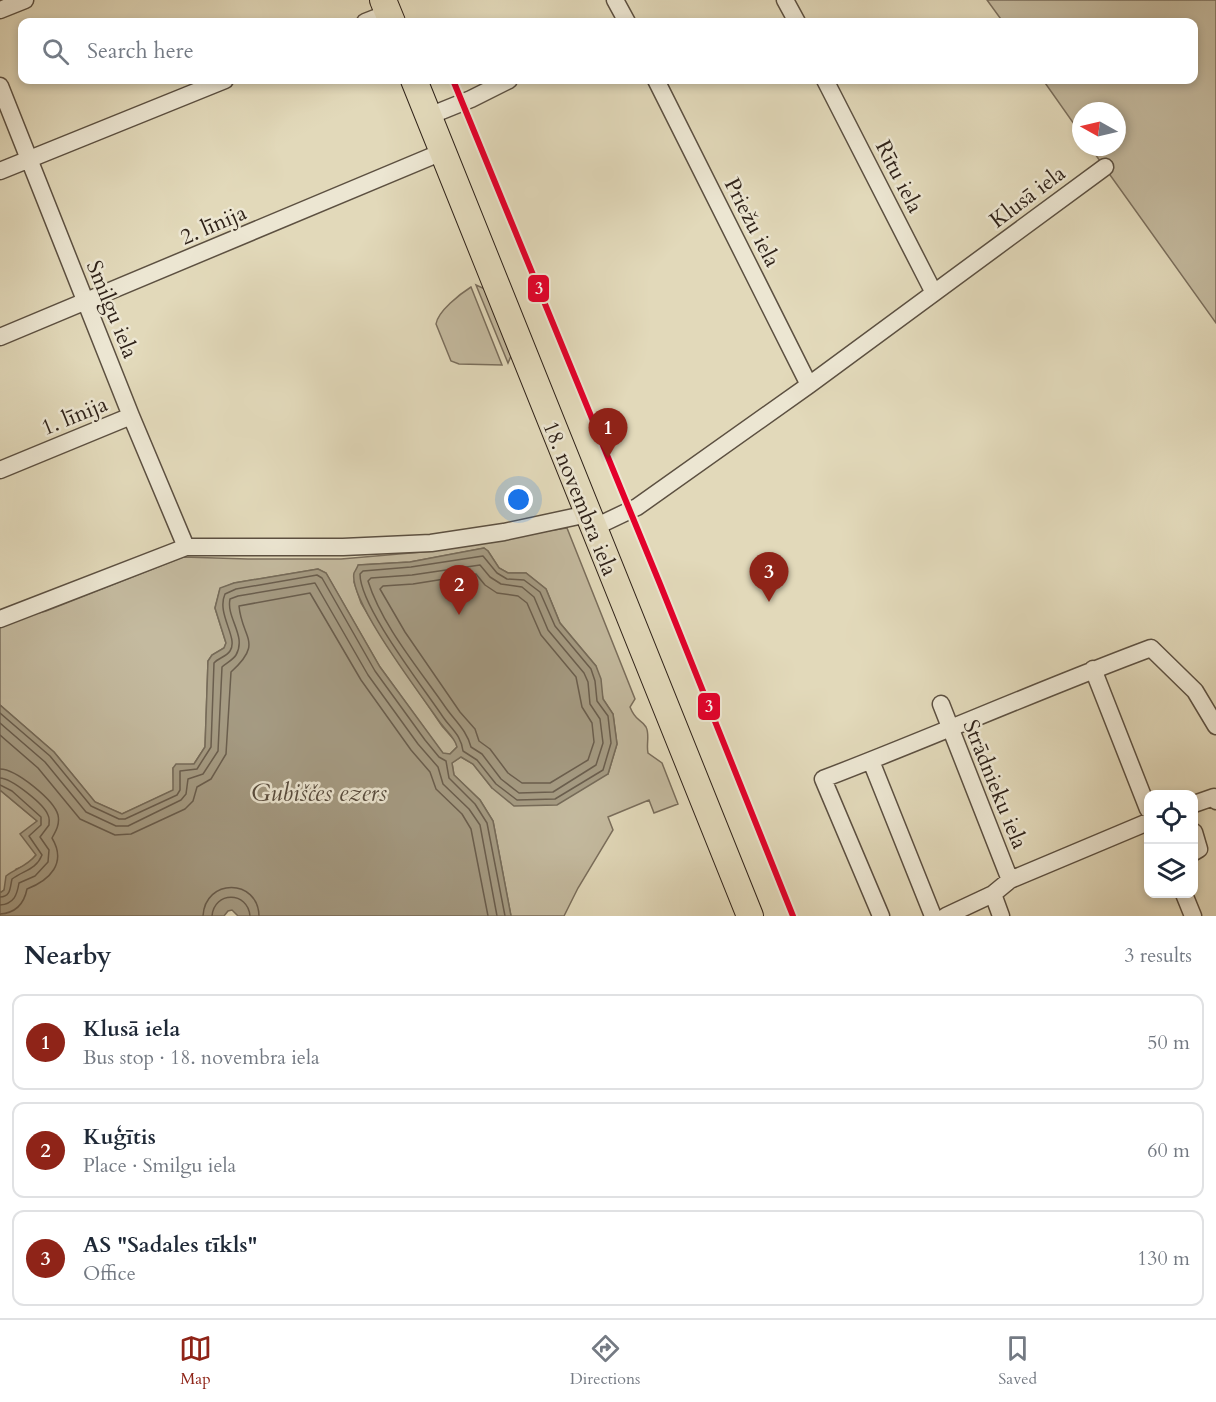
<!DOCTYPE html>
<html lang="en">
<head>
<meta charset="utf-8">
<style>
	body { margin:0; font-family:Cardo,serif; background:#f6f6f7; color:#1f2937 }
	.controls { position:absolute; right:18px; bottom:18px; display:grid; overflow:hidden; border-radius:12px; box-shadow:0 3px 9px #0003 }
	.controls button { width:54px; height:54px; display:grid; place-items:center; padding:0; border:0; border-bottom:2px solid #e0e1e3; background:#fff; color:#1f2937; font:30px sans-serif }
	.compass { position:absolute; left:1072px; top:102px; width:54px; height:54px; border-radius:50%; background:#fff; box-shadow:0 3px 9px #0003; rotate:278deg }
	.you { position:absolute; left:519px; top:500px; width:21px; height:21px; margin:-15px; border:4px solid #fff; border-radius:50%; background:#1a73e8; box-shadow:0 0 0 9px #1a73e833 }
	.badge { display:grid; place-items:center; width:39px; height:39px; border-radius:50%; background:#8f2418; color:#fff; font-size:20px; font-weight:700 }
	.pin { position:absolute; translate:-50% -50px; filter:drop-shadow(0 2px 3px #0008) }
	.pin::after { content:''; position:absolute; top:32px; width:21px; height:18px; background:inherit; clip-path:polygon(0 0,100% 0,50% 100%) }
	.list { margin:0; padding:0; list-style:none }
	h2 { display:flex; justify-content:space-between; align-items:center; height:78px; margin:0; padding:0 24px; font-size:26px }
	h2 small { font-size:20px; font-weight:400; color:#747a83 }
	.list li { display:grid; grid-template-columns:39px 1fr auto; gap:18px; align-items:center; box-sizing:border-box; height:96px; margin:0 12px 12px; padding:0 12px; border:2px solid #e0e1e3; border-radius:12px }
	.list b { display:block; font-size:22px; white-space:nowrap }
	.list p { margin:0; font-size:20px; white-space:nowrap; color:#747a83 }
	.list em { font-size:20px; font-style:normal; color:#747a83 }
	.icon { flex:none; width:33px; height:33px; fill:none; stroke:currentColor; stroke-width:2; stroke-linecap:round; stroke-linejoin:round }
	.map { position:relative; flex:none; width:1216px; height:916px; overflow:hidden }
	.search { position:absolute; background:#fff; box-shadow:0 3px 9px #0003; left:18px; right:18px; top:18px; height:66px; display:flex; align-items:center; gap:15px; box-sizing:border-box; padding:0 21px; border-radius:12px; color:#747a83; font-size:22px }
	.sheet { height:402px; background:#fff }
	nav { display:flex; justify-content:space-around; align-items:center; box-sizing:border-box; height:84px; border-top:2px solid #e0e1e3; background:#fff; font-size:16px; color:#747a83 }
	nav a { display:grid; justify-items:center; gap:3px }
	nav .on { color:#8f2418 }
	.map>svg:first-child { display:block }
	.green { fill:#c4ba9f; stroke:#7a6e5c; stroke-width:1.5 }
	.water { fill:#a59b83; stroke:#766b59; stroke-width:1.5 }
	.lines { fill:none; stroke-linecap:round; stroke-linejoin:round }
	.shore { stroke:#6a5e4e; stroke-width:1.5 }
	.minor-casing { stroke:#5c5041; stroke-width:19 }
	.primary-casing { stroke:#2f2219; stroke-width:28 }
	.minor { stroke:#ece6d2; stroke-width:16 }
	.primary { stroke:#e2d9ba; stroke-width:26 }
	.tram-1-casing { stroke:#ece6d2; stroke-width:10 }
	.tram-1 { stroke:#e4002b; stroke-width:6 }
	.labels { text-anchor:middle; stroke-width:5; stroke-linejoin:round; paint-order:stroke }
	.street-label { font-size:22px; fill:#2f2219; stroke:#ece6d2 }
	.water-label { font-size:24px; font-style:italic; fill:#584c3e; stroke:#ece6d2 }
	.line-badge { stroke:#ece6d2; stroke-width:2 }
	.badge-label { font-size:16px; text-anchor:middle; font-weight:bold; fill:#fff }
</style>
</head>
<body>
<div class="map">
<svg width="1216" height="916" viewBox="0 0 1216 916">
	<rect width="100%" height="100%" fill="#e2d9ba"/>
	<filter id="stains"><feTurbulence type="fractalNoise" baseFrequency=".00333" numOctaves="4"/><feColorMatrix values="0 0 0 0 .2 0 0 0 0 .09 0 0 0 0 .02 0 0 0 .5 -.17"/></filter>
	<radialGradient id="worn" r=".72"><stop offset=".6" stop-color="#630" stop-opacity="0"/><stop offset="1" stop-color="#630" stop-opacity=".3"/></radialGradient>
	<path class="green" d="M987,0h229v323l-126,-176h27v-36h-36v23l-38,-54h151v-58h-191z
		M476,285l9,4 26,67 -3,7z
		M471,287l31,78 -43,-1 -8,-3 -15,-37c2,-13 24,-30 35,-37z
		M567,528l68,171 -5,8c6,15 10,11 16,20 4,7 0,18 2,26l14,10 16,41 -24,9 -5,-13 -41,17 5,13 -35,58 -14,28h-53l-18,-95 -13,-21 -26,-25 -2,-12 9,-6 12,7 19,24 116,-14 9,-30 -4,-30 -10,-15 -7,-33 -36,-43 -14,-34 -20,-16h-18l-9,-5 -11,-17 -4,-3 -74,14 -51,3 -5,17 7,21 25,41 56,82 14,16 1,5 -7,7h-7l-63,-87 -54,-94 -8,-4 -84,14 -14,6 -5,19 11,35 -2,5 -12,7 -4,6 -3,86 -11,17 -21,4 1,22 -52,24 -27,-12 -41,-50 -54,-47v-82l46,-12 137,-54 65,2h93l93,-8 45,-10z
		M0,790l37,31 -1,34 -9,10 -11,4 -12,21 -4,3z"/>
	<path class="water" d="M484,548l4,3 11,17 9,5h18l20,16 14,34 36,43 5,13 2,20 10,15 4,30 -9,30 -51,31 -43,1 -22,-18 -19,-24 -12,-7 -9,6 2,12 26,25 13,21 18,95h-273l-6,-6 -4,1 -4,5h-224v-23l4,-3 2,-14c11,-8 21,-10 30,-21l-16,-21 17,-13 -37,-31v-85l54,47 41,50 27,12 51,-24v-22l3,-4h18l11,-17 3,-86 4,-6 12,-7 2,-5 -11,-35 5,-20 14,-5 84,-14 8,4 54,94 63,86 7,1 7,-7c-2,-10 -12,-17 -18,-26 -17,-25 -91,-121 -85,-148 0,0 4,-7 4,-8l52,-3z"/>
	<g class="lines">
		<path class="shore" d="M483,556l14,17 10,6 17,1 16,12 15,34 36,43 4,12 2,20 11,15 3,27 -8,27 -48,29 -38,1 -21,-16 -19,-24 -14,-9c-2,-16 -11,-21 -20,-34 -20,-30 -83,-110 -83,-143l3,-3 48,-4z
			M480,565l10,12 11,7 21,3 12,10 14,33 36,43 4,9 2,22 10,15 3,24 -7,22 -43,27 -34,1 -18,-14 -19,-25 -11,-7c-4,-16 -15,-25 -25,-39 -26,-38 -64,-82 -78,-127l3,-3 41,-3z
			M476,574l9,11 12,8 21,3 9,7 14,32 35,42 6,30 10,16 2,19 -6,18 -38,23h-28l-14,-10 -18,-24 -11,-8 -4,-12 -15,-17 -55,-80 -25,-43 3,-3 30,-2z
			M0,713l50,43 41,50 28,13h6l52,-24 3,-5v-19l17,-2 14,-22 3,-84c4,-5 12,-6 16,-12 9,-13 -14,-37 -5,-57l11,-5 81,-14 5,3 53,93 50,69 14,17 7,4 3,17 26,26 12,19 18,93
			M0,723l45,39 41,50 30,14h12l53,-26 5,-6 2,-15 15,-5 15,-23 4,-84c4,-4 11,-7 14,-12 11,-19 -10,-37 -6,-56l8,-3 77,-13 53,92 50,69 20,23 5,17 26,25 11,16 17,91
			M0,735l38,33 42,51 35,16 16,-1 54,-25 8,-8 4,-14 14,-8 15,-25 5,-82c33,-30 11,-33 8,-66l71,-13 51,87 50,70 19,22 6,17 26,25 9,15 17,87
			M0,769c16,0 54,31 58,46 2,9 -2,16 -6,23 15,25 -2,42 -25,51 -3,15 -11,24 -27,25
			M0,778c11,0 44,26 48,37 2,4 1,5 1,10l-9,12 9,13 -1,12 -13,14 -16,7c-2,12 -5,21 -19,22
			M0,785l12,6 29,26v8l-12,11 13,19c-6,15 -18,15 -30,24 -2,8 -1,18 -12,18
			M203,916c2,-38 55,-38 56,0
			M212,916c2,-25 36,-25 38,0"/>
		<defs>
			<path id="minor" d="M615,0l12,22
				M785,0l12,22
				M0,10l25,-10
				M365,22l23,-9
				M656,80l153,305
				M825,80l109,213
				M0,86l131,330 55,131
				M429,116l42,-17 38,-19
				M0,171l225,-91
				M0,337l442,-185
				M0,470l131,-54
				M593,528l44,-21 172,-122 296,-218
				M0,619l186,-72h157l88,-4 73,-11 84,-18
				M1093,669l55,140
				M941,704l69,176
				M871,761l62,155
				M1194,804l20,-7 2,4
				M1194,832l5,17 -5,3
				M993,894l8,22
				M1184,894l9,22
				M881,916l-58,-137c110,-42 218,-90 328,-131l44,43 21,35
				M946,916l47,-22 17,-14 138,-58"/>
			<path id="primary" d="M383,0l9,22
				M414,80l336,836"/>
		</defs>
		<use href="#minor" class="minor-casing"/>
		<use href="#primary" class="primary-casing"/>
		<use href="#minor" class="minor"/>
		<use href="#primary" class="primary"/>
		<defs>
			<path id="tram-1" d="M453,80l207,504 133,332"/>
		</defs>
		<use href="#tram-1" class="tram-1-casing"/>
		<use href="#tram-1" class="tram-1"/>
	</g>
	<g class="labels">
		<g class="street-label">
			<text transform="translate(900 176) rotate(63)" y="8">Rītu iela</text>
			<text transform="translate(1027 196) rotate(-37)" y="8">Klusā iela</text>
			<text transform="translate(753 222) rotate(63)" y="8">Priežu iela</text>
			<text transform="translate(213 224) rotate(-23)" y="8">2. līnija</text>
			<text transform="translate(113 309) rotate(68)" y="8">Smilgu iela</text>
			<text transform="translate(74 415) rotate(-22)" y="8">1. līnija</text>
			<text transform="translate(581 498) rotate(68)" y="8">18. novembra iela</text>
			<text transform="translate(996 784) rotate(68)" y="8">Strādnieku iela</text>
		</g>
		<g class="water-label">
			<text x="319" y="801">Gubiščes ezers</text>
		</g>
	</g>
	<g class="line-badge">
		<rect x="527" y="274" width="23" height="29" rx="6" fill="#e4002b"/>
		<rect x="697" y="692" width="24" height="29" rx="6" fill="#e4002b"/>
	</g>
	<g class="badge-label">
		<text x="539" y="294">3</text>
		<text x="709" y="712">3</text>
	</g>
	<rect width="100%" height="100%" filter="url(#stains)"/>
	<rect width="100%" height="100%" fill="url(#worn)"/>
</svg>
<div class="controls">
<button><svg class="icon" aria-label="locate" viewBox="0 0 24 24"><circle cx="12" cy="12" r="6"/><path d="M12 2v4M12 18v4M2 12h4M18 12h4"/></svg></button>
<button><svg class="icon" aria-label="layers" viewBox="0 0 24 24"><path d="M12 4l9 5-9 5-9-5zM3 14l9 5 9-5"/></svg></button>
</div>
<svg class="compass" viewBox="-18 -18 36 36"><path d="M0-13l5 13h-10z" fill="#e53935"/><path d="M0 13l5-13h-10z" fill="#747a83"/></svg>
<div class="you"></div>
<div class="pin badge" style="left:608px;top:458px">1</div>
<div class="pin badge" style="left:459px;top:615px">2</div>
<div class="pin badge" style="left:769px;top:602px">3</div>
<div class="search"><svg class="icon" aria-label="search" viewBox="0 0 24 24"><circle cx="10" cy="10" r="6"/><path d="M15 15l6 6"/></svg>Search here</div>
</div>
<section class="sheet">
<h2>Nearby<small>3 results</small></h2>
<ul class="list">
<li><span class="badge">1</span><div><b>Klusā iela</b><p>Bus stop · 18. novembra iela</p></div><em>50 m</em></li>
<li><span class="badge">2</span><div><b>Kuģītis</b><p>Place · Smilgu iela</p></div><em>60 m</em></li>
<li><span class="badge">3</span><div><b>AS &quot;Sadales tīkls&quot;</b><p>Office</p></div><em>130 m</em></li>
</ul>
</section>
<nav>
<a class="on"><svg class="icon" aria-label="map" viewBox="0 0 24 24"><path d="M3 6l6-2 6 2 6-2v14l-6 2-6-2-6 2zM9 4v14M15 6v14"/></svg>Map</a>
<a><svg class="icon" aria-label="directions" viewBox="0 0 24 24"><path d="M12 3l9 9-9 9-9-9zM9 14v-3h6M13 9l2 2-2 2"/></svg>Directions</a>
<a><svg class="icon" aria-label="saved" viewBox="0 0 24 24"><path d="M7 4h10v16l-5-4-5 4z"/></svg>Saved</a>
</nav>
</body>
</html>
